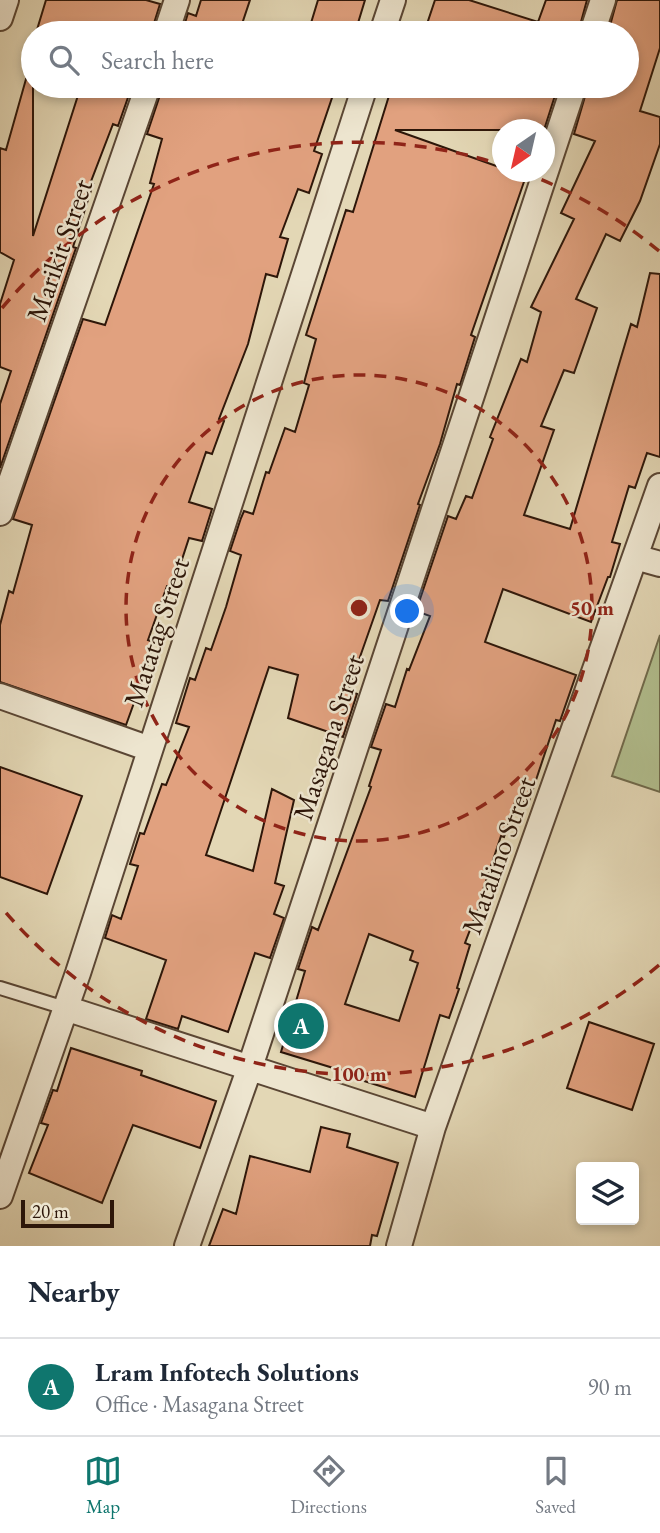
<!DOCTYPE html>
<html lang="en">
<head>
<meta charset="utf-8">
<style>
	body { margin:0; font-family:"EB Garamond",serif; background:#f6f6f7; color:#1f2937 }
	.controls { position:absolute; right:21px; bottom:21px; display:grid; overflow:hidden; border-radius:7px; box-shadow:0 4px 10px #0003 }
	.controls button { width:63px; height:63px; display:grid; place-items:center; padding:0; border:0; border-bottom:2px solid #e0e1e3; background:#fff; color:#1f2937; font:35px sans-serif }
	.compass { position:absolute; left:492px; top:119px; width:63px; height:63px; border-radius:50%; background:#fff; box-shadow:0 4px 10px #0003; rotate:214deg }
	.scale { position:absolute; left:21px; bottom:18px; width:93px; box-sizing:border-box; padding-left:7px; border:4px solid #2d1609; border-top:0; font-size:19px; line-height:24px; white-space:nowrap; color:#2d1609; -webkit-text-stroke:5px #ede5cf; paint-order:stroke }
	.you { position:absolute; left:408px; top:612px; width:24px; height:24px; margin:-18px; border:5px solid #fff; border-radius:50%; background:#1a73e8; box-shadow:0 0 0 10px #1a73e833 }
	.badge { display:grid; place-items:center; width:46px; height:46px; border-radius:50%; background:#0f766e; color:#fff; font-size:23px; font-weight:700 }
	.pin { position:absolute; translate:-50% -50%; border:4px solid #fff; box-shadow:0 2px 7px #0006 }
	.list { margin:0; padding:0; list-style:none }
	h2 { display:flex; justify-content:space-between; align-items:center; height:91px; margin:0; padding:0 28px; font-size:30px }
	h2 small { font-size:23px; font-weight:400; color:#747a83 }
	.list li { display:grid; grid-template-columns:46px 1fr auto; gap:21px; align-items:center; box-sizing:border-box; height:98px; padding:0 28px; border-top:2px solid #e0e1e3 }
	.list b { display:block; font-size:26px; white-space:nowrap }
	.list p { margin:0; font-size:23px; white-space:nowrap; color:#747a83 }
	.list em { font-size:23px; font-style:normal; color:#747a83 }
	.icon { flex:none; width:38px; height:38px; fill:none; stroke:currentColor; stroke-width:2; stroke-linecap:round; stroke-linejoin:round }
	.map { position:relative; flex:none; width:660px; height:1246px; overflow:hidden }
	.search { position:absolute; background:#fff; box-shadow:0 4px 10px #0003; left:21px; right:21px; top:21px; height:77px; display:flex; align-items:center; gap:18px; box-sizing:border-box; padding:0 24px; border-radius:38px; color:#747a83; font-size:26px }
	.sheet { height:189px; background:#fff }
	nav { display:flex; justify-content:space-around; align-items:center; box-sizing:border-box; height:98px; border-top:2px solid #e0e1e3; background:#fff; font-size:19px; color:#747a83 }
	nav a { display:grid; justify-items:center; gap:4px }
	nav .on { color:#0f766e }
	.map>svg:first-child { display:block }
	.green { fill:#b2bf8f; stroke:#706a4c; stroke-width:2 }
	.building { fill:#e1a17f; stroke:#2d1609; stroke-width:2; fill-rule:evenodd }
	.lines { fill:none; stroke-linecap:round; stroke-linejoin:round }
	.lane-casing { stroke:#5a4634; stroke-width:16 }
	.street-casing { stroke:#5a4634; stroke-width:28 }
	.lane { stroke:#ede5cf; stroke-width:12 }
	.street { stroke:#ede5cf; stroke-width:24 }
	.ring { fill:none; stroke:#8f2418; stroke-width:3.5; stroke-dasharray:12 9 }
	.labels { text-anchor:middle; stroke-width:5; stroke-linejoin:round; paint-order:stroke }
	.street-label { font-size:28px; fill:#2d1609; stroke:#ede5cf }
	.centre { fill:#8f2418; stroke:#ede5cf; stroke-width:3.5 }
	.ring-label { font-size:21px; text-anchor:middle; font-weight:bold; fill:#8f2418; stroke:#ede5cf; stroke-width:5; stroke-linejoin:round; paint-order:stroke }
</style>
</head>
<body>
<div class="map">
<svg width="660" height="1246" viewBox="0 0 660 1246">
	<rect width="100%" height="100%" fill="#e3d7b5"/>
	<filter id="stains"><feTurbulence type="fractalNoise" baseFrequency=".00286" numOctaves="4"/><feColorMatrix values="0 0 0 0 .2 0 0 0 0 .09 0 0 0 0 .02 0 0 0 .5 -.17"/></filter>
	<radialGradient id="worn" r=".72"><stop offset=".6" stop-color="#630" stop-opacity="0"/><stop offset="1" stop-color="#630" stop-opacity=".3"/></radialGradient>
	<path class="green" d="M660,635v157l-48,-16z"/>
	<path class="building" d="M46,0h100l14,4 -9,29h-115z
		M201,0h49l-11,33h-57l6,-20 8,3z
		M318,0h47l-10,33h-47z
		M435,0h34l69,22 8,-22h41l-9,33h-154z
		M617,0h43v48l-20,63 20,6v27l-20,57 -20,40 -14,-7 -30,65 21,9 -23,65 -10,-3 -23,56 13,4 -30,85 46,14 61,-205 6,3 13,-54 10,1v183l-13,-4 -12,35 -6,-2 -17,56 8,2 -10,33h-2l-17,45 -88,-33 -18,53 91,33 -16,46 -4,-1 -28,84 -12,-5 -12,38 -3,-1 -18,54 2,1 -20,52 5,2 -13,43 2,1 -10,29 -9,-3 -25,82 -73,-23 1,-3 -62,-19 24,-81 -7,-2 14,-42 6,3 53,-143 -2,-1 12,-36 -10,-3 15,-43 9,3 12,-38 2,1 21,-54 -14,-5 32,-95 8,3 10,-23 6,2 21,-59 -3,-2 31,-78 6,3 14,-50 -10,-5 43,-88 -13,-6 34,-72 -21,-7 14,-48h39v-53h-19zM369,934l44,17 -3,9 8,3 -19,58 -54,-17z
		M26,79l7,1v156l48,-150h51l-14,40 -5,-2 -23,60h3l-20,63 3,1 -76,220v-64l11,-33 -11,-4v-63l14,-44 -14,-8v-104l6,2z
		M163,86h173l-22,65 8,3 -13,39 -11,-4 -18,48 8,2 -11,38 -11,-3 -18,70 -29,75 5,2 -12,33 -6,-2 -17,50 23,7 -10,32 -13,-3 -16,49 -6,-1 -19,54 6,2 -6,22 -22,61 -126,-43v-57l9,-34 4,2 19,-68 -19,-6 70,-200 22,6 49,-141 -4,-1 12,-44 -15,-5z
		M392,86h166l-14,44h-149l107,38v4h11l13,4 -55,159 4,2 -15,48 -3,-1 -17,60 -22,60 2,1 -32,96 -8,-1 -32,91 9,3 -14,43 -55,-19 10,-43 -29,-8 -63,188 47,16 19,-82 22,11 -19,83 9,3 -10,28 10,4 -14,40 -15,-5 -27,79 -46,-16 -4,13 -32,-10 20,-59 -61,-22 7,-23 9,4 17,-53 -8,-2 10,-31 4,1 18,-50 4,1 23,-58 -13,-4 14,-45 5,2 11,-32 5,2 15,-43 15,-52 -11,-4 11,-33 3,-7 9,3 13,-42 3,1 16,-45 10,4 14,-47 -5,-2 12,-44 -10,-4 40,-125 7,2z
		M0,767l82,29 -35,98 -47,-17z
		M589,1022l65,22 -22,66 -65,-22z
		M71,1048l71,23 -1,4 75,26 -16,47 -67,-23 -31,78 -73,-30 19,-48 -7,-2 12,-33 4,1z
		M321,1127l29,7 -3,13 51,16 -21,73 -5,-1 -2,11h-161l14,-37 13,5 14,-58 60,16z"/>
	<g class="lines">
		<defs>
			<path id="lane" d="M0,988l65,20"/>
			<path id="street" d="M0,18l6,-18
				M166,33l11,-33
				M382,33l11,-33
				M592,33l11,-33
				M0,513l148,-427
				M635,557l25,7
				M0,696l150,53
				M65,1008l368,119
				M0,1196l78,-223 287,-887
				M187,1246l63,-179 324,-981
				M399,1246l34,-119 227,-641"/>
		</defs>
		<use href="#lane" class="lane-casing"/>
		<use href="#street" class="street-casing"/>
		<use href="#lane" class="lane"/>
		<use href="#street" class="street"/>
	</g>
	<g class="ring">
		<circle cx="359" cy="608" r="233"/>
		<path d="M659 965A466 466 0 0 1 2 908M2 308A466 466 0 0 1 499 164M522 172A466 466 0 0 1 659 251"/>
	</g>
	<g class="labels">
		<g class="street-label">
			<text transform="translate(59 250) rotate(-71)" y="10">Marikit Street</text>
			<text transform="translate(156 632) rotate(-72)" y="10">Matatag Street</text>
			<text transform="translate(328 737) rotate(-72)" y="10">Masagana Street</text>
			<text transform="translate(498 855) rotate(-70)" y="10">Matalino Street</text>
		</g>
	</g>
	<circle cx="359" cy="608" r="10" class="centre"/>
	<g class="ring-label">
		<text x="592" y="615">50 m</text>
		<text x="359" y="1081">100 m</text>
	</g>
	<rect width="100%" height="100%" filter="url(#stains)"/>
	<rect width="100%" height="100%" fill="url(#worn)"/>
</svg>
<div class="controls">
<button><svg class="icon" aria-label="layers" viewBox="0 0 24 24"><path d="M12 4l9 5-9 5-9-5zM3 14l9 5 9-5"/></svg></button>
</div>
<svg class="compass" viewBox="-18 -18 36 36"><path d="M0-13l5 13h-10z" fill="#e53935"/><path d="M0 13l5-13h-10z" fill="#747a83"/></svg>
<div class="scale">20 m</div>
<div class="you"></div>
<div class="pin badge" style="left:301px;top:1026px">A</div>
<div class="search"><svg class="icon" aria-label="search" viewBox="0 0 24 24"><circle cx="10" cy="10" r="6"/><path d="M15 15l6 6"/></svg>Search here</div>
</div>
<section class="sheet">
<h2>Nearby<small></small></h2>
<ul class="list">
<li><span class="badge">A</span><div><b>Lram Infotech Solutions</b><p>Office · Masagana Street</p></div><em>90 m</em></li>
</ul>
</section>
<nav>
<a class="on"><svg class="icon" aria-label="map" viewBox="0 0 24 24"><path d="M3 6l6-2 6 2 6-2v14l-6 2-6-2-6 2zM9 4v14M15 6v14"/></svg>Map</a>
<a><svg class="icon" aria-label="directions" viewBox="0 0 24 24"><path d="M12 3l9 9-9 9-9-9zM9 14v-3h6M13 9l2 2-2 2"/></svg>Directions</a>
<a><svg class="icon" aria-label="saved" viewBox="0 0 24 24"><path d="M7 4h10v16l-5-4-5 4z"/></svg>Saved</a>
</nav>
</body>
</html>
